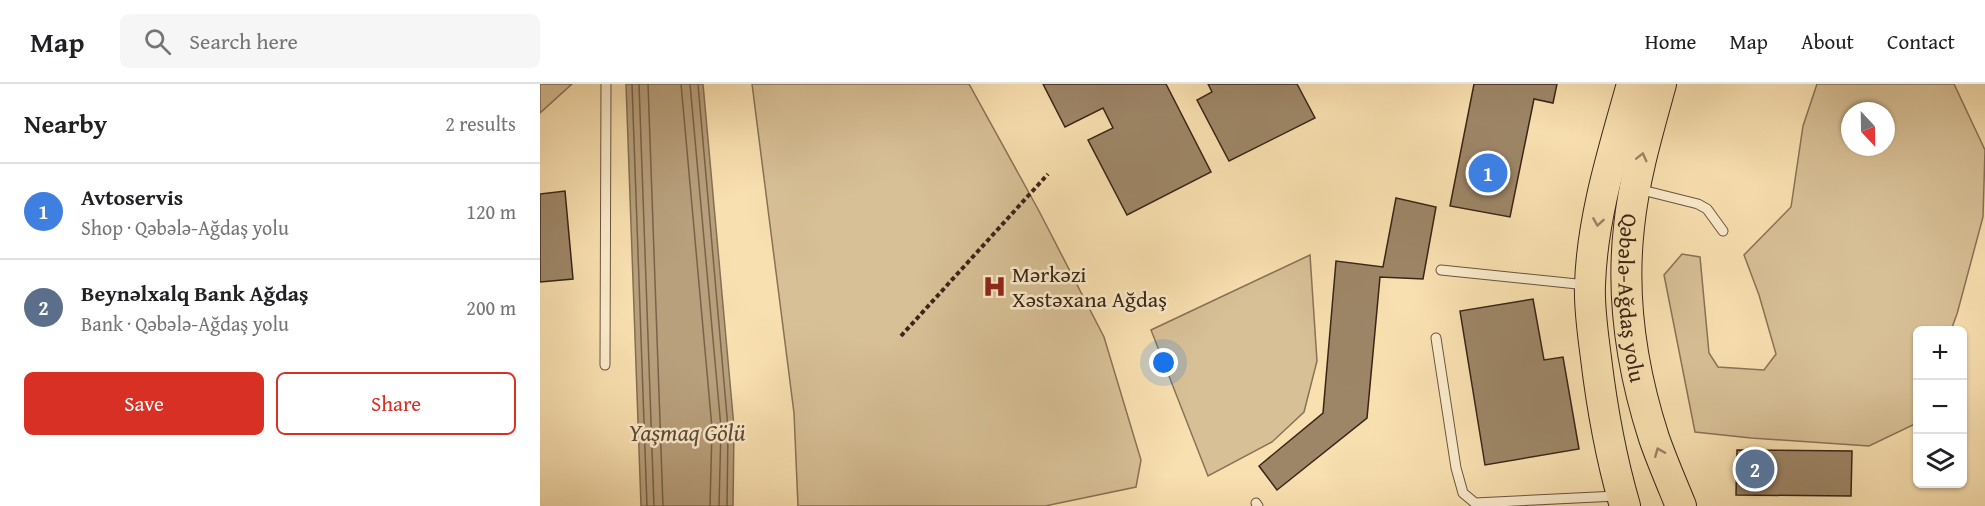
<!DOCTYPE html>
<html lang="en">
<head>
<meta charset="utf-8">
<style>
	body { margin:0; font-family:"Gentium Book Plus",serif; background:#f6f6f6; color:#202124 }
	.controls { position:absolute; right:18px; bottom:18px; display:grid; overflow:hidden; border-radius:9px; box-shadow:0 2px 4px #0004 }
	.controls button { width:54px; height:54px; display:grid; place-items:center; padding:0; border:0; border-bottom:2px solid #e0e0e0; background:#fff; color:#202124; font:30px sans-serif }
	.compass { position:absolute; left:1301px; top:18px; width:54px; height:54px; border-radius:50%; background:#fff; box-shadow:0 2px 4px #0004; rotate:158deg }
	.you { position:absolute; left:624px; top:279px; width:21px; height:21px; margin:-15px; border:4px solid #fff; border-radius:50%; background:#1a73e8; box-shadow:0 0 0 9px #1a73e833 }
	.badge { display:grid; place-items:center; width:39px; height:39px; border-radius:50%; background:#d93025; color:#fff; font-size:20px; font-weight:700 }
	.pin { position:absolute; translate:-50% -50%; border:3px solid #fff; box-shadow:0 2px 6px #0006 }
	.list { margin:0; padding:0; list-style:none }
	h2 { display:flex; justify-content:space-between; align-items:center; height:78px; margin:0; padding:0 24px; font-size:26px }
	h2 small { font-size:20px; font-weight:400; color:#757577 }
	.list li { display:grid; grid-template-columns:39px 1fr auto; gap:18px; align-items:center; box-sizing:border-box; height:96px; padding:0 24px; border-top:2px solid #e0e0e0 }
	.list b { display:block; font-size:22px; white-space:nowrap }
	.list p { margin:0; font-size:20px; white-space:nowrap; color:#757577 }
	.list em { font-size:20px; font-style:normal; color:#757577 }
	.actions { display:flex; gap:12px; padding:18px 24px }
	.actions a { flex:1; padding:14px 0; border:2px solid #d93025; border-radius:9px; text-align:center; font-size:21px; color:#d93025 }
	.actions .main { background:#d93025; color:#fff }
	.icon { flex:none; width:33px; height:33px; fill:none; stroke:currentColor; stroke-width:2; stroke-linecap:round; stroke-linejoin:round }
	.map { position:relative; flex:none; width:1445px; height:422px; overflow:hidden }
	header { display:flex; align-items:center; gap:36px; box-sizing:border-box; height:84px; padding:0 30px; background:#fff; border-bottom:2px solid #e0e0e0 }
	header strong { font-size:28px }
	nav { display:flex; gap:33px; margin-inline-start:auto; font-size:21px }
	.search { width:420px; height:54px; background:#f6f6f6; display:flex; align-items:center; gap:15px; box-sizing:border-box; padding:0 21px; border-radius:9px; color:#757577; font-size:22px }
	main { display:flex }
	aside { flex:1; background:#fff }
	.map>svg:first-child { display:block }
	.green { fill:#d8c096; stroke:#887257; stroke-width:1.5; fill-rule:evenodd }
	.water { fill:#b8a07c; stroke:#856f54; stroke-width:1.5 }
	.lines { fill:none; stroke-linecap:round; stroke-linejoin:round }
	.shore { stroke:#78624a; stroke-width:1.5 }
	.building { fill:#9d8667; stroke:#392518; stroke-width:1.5 }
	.lane-casing { stroke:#69543e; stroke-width:11 }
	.primary-casing { stroke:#392518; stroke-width:32 }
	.path { stroke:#392518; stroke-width:4; stroke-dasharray:4.5 3; stroke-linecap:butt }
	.lane { stroke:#fbebcc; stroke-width:9 }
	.primary { stroke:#f9e0b0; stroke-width:30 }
	.oneway { stroke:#998264 }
	.labels { text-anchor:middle; stroke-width:5; stroke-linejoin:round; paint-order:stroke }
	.poi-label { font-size:22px; fill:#392518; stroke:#fbebcc; text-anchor:start }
	.street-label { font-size:22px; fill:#392518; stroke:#fbebcc }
	.water-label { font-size:24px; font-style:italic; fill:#5f4a36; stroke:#fbebcc }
</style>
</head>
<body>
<header>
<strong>Map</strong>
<div class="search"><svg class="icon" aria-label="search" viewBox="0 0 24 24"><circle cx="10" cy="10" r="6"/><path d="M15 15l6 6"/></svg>Search here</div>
<nav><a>Home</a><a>Map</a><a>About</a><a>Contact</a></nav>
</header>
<main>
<aside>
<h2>Nearby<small>2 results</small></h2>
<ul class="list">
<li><span class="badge" style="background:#3f7fe0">1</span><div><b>Avtoservis</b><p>Shop · Qəbələ-Ağdaş yolu</p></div><em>120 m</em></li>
<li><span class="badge" style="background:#5c6f8a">2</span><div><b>Beynəlxalq Bank Ağdaş</b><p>Bank · Qəbələ-Ağdaş yolu</p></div><em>200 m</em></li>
</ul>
<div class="actions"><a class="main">Save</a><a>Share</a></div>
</aside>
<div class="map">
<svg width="1445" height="422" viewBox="0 0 1445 422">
	<rect width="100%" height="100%" fill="#f9e0b0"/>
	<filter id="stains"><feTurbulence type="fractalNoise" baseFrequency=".00333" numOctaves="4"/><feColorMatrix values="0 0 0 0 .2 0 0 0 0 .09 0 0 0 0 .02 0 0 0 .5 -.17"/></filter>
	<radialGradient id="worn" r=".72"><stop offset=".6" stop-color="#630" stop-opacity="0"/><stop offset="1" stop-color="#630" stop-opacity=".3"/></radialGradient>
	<path class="green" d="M0,0h32l-32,29z
		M212,0h217l70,127 65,126 37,123 -5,27 -91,19h-247l-4,-93z
		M1277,0h137l31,66 -2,67 -26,97 -6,16h-33v86l-3,8 -46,22 -118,-8 -56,-6 -31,-157 18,-21 18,3 9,96 9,14 46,3 12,-16 -17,-59 -15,-40 47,-48 12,-81zM1310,27h36v36h-36z
		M770,171l7,106 -13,51 -32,30 -64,34 -57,-146z"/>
	<path class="water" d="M86,0h77l31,343 -1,79h-92z"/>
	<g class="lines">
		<path class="shore" d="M92,0l15,422
			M99,0l15,422
			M108,0l15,422
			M141,0l31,344 -2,78
			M150,0l31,344 -2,78
			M158,0l30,344 -1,78"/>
	</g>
	<path class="building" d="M503,0h123l45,88 -84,43 -39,-75 25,-12 -10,-20 -38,19z
		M668,0h89l18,34 -86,43 -32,-61 15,-8z
		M934,0h83l-4,19 -19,-4 -24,118 -60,-11z
		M25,107l8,88 -33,3v-88z
		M856,114l40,9 -13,72 -43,-2 -13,141 -90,72 -18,-24 64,-53 13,-152 47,6z
		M993,215l11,61 19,-3 16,92 -94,16 -25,-154z
		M1197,366l115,1 -1,45 -115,-1z"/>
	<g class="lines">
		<defs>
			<path id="lane" d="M1098,105l60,15 9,5 16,22
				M901,186l146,15
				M896,254l20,130 7,25 12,10 142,-7
				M65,281l1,-281
				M716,419l2,3"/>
			<g id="primary">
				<path id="s1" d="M1121,0c-13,47 -27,94 -32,143 -8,71 3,143 25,211 8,23 18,46 27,68"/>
				<path d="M1085,422c-14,-48 -23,-98 -29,-148 -3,-24 -7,-49 -6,-73 2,-68 24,-136 42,-201"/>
			</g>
		</defs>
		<use href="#lane" class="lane-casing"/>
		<use href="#primary" class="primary-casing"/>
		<path class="path" d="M361,252l147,-162"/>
		<use href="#lane" class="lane"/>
		<use href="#primary" class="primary"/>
	</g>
	<defs><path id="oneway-chevron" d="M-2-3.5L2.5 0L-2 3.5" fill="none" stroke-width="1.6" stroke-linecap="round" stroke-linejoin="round" transform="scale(1.5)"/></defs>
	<g class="oneway">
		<use href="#oneway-chevron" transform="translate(1102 73) rotate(-76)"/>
		<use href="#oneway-chevron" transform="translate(1058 138) rotate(99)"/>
		<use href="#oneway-chevron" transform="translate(1119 368) rotate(-112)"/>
	</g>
	<defs>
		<symbol id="hospital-bare" viewBox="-9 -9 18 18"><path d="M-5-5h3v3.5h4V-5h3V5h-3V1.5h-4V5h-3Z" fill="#8f2418" stroke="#fbebcc" stroke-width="2.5" paint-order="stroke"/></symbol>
	</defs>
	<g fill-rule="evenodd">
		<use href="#hospital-bare" x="438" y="186" width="33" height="33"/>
	</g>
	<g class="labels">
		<g class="poi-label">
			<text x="472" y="198">Mərkəzi<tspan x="472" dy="25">Xəstəxana Ağdaş</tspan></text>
		</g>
		<g class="street-label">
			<text dy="8" stroke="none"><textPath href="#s1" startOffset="218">Qəbələ-Ağdaş yolu</textPath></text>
		</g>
		<g class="water-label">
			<text x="147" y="357">Yaşmaq Gölü</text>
		</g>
	</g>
	<rect width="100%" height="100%" filter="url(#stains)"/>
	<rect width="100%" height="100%" fill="url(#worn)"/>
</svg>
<div class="controls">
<button>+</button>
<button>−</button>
<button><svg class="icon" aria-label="layers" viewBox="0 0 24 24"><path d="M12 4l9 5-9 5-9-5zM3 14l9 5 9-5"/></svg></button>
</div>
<svg class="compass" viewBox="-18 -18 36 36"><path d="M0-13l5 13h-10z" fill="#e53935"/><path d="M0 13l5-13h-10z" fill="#757577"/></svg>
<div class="you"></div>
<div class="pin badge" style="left:948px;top:89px;background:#3f7fe0">1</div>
<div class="pin badge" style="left:1215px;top:385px;background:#5c6f8a">2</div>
</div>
</main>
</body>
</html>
